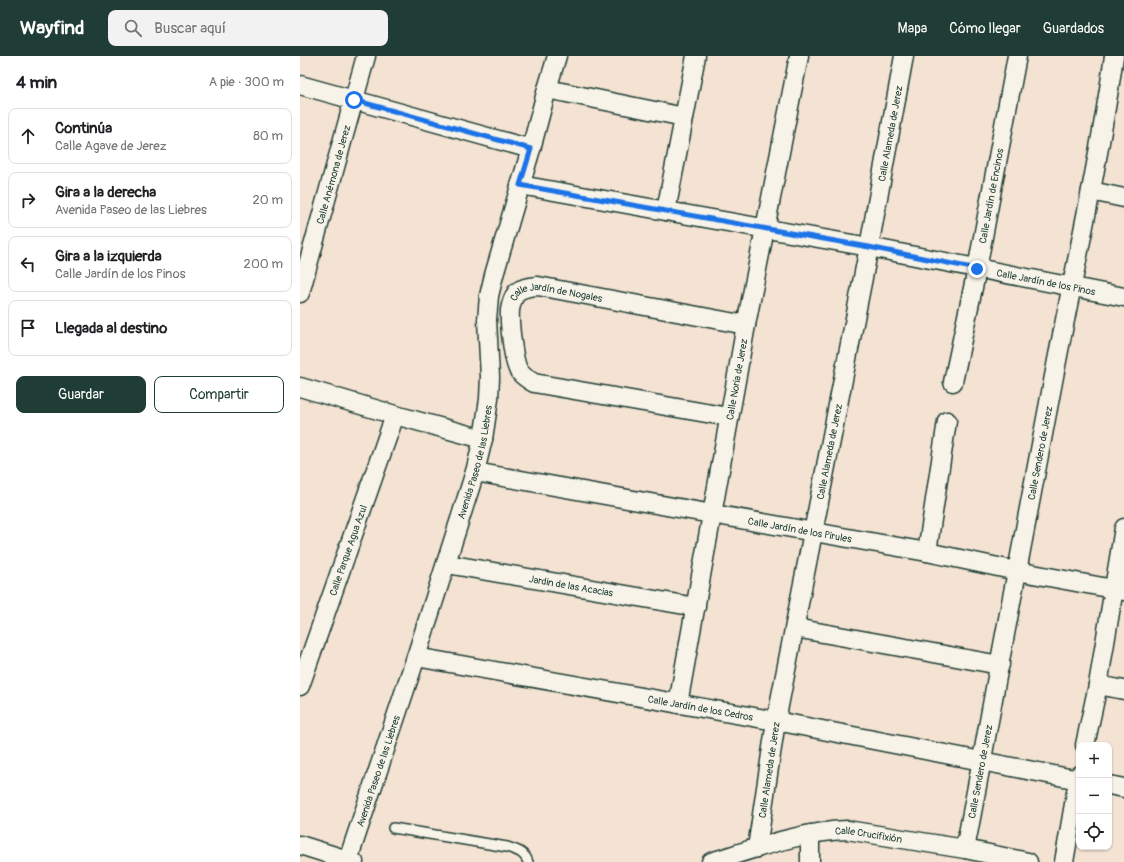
<!DOCTYPE html>
<html lang="es">
<head>
<meta charset="utf-8">
<style>
	body { margin:0; font-family:Pangolin,sans-serif; background:#f2f2f2; color:#202124 }
	.controls { position:absolute; right:12px; bottom:12px; display:grid; overflow:hidden; border-radius:8px; box-shadow:0 1px 3px #0004 }
	.controls button { width:36px; height:36px; display:grid; place-items:center; padding:0; border:0; border-bottom:1px solid #e0e0e0; background:#fff; color:#202124; font:20px sans-serif }
	.stop { position:absolute; width:12px; height:12px; margin:-9px; border:3px solid #1a73e8; border-radius:50%; background:#fff }
	.stop.end { background:#1a73e8; border-color:#fff; box-shadow:0 1px 4px #0008 }
	.list { margin:0; padding:0; list-style:none }
	h2 { display:flex; justify-content:space-between; align-items:center; height:52px; margin:0; padding:0 16px; font-size:17px }
	h2 small { font-size:13px; font-weight:400; color:#757577 }
	.list li { display:grid; grid-template-columns:26px 1fr auto; gap:12px; align-items:center; box-sizing:border-box; height:56px; margin:0 8px 8px; padding:0 8px; border:1px solid #e0e0e0; border-radius:8px }
	.list b { display:block; font-size:15px; white-space:nowrap }
	.list p { margin:0; font-size:13px; white-space:nowrap; color:#757577 }
	.list em { font-size:13px; font-style:normal; color:#757577 }
	.actions { display:flex; gap:8px; padding:12px 16px }
	.actions a { flex:1; padding:9px 0; border:1px solid #1f3d34; border-radius:8px; text-align:center; font-size:14px; color:#1f3d34 }
	.actions .main { background:#1f3d34; color:#fff }
	.icon { flex:none; width:22px; height:22px; fill:none; stroke:currentColor; stroke-width:2; stroke-linecap:round; stroke-linejoin:round }
	.map { position:relative; flex:none; width:824px; height:806px; overflow:hidden }
	header { display:flex; align-items:center; gap:24px; box-sizing:border-box; height:56px; padding:0 20px; background:#1f3d34; color:#fff }
	header strong { font-size:19px }
	nav { display:flex; gap:22px; margin-inline-start:auto; font-size:14px }
	.search { width:280px; height:36px; background:#f2f2f2; display:flex; align-items:center; gap:10px; box-sizing:border-box; padding:0 14px; border-radius:8px; color:#757577; font-size:15px }
	main { display:flex }
	aside { flex:1; background:#fff }
	.map>svg:first-child { display:block }
	.lines { fill:none; stroke-linecap:round; stroke-linejoin:round }
	.service-casing { stroke:#1f3d34; stroke-width:12 }
	.minor-casing { stroke:#1f3d34; stroke-width:21 }
	.service { stroke:#f7f3e8; stroke-width:9 }
	.minor { stroke:#f7f3e8; stroke-width:18 }
	.route { stroke:#1a73e8; stroke-width:5 }
	.labels { text-anchor:middle; stroke-width:3; stroke-linejoin:round; paint-order:stroke }
	.street-label { font-size:10px; fill:#1f3d34; stroke:#f7f3e8 }
</style>
</head>
<body>
<header>
<strong>Wayfind</strong>
<div class="search"><svg class="icon" aria-label="search" viewBox="0 0 24 24"><circle cx="10" cy="10" r="6"/><path d="M15 15l6 6"/></svg>Buscar aquí</div>
<nav><a>Mapa</a><a>Cómo llegar</a><a>Guardados</a></nav>
</header>
<main>
<aside>
<h2>4 min<small>A pie · 300 m</small></h2>
<ul class="list">
<li><svg class="icon" aria-label="ahead" viewBox="0 0 24 24"><path d="M12 20V5M6 11l6-6 6 6"/></svg><div><b>Continúa</b><p>Calle Agave de Jerez</p></div><em>80 m</em></li>
<li><svg class="icon" aria-label="right" viewBox="0 0 24 24"><path d="M7 20v-9h11M14 6l5 5-5 5"/></svg><div><b>Gira a la derecha</b><p>Avenida Paseo de las Liebres</p></div><em>20 m</em></li>
<li><svg class="icon" aria-label="left" viewBox="0 0 24 24"><path d="M17 20v-9H6M10 6l-5 5 5 5"/></svg><div><b>Gira a la izquierda</b><p>Calle Jardín de los Pinos</p></div><em>200 m</em></li>
<li><svg class="icon" aria-label="arrive" viewBox="0 0 24 24"><path d="M6 21V4h12l-3 4 3 4H6"/></svg><div><b>Llegada al destino</b></div></li>
</ul>
<div class="actions"><a class="main">Guardar</a><a>Compartir</a></div>
</aside>
<div class="map">
<svg width="824" height="806" viewBox="0 0 824 806">
	<rect width="100%" height="100%" fill="#f4e2d2"/>
	<filter id="ink" filterUnits="userSpaceOnUse"><feTurbulence type="fractalNoise" baseFrequency=".025" numOctaves="2"/><feDisplacementMap in="SourceGraphic" scale="8" xChannelSelector="R" yChannelSelector="G"/><feConvolveMatrix kernelMatrix="1 2 1 2 8 2 1 2 1" color-interpolation-filters="sRGB"/></filter>
	<g filter="url(#ink)">
		<g class="lines">
			<defs>
				<path id="service" d="M93,772l114,19c9,3 18,5 21,15"/>
				<g id="minor">
					<path d="M0,29l231,64"/>
					<path d="M247,33l137,28"/>
					<path id="s1" d="M220,129l349,62 255,50"/>
					<path d="M791,135l33,7"/>
					<path d="M366,155l30,-155"/>
					<path id="s2" d="M0,237l66,-237"/>
					<path id="s3" d="M653,326l24,-113 40,-213"/>
					<path d="M0,331l95,28 88,24"/>
					<path id="s4" d="M429,361l-195,-34c-6,-4 -11,-6 -15,-12 -6,-9 -10,-50 -9,-61 1,-6 3,-13 7,-18 6,-5 13,-5 21,-6l208,39"/>
					<path id="s5" d="M175,416l452,80 90,19 107,20"/>
					<path d="M627,496l20,-131"/>
					<path id="s6" d="M147,508l249,43"/>
					<path d="M495,572l205,37"/>
					<path id="s7" d="M116,601l360,64 303,59"/>
					<path d="M798,629l26,5"/>
					<path id="s8" d="M0,630l95,-271"/>
					<path id="s9" d="M378,648l68,-379 53,-269"/>
					<path d="M785,689l13,-60 26,-157"/>
					<path d="M809,729l15,3"/>
					<path d="M0,789l54,17"/>
					<path id="s10" d="M457,792l19,-127 93,-474 35,-191"/>
					<path id="s11" d="M665,793c12,-61 23,-122 34,-183 18,-99 38,-197 56,-295 20,-105 44,-209 59,-315"/>
					<path id="s12" d="M48,804l68,-203 59,-185 8,-33 6,-40 1,-22 -3,-57 2,-24 5,-21 37,-126 16,-60 10,-33"/>
					<path id="s13" d="M411,806c42,-13 93,-31 136,-32l118,19 63,13"/>
					<path d="M510,806v-28"/>
					<path d="M764,806l15,-87"/>
				</g>
			</defs>
			<use href="#service" class="service-casing"/>
			<use href="#minor" class="minor-casing"/>
			<use href="#service" class="service"/>
			<use href="#minor" class="minor"/>
		</g>
	</g>
	<g class="lines" filter="url(#ink)">
		<path class="route" d="M54,44l177,49 -11,36 349,62 108,22"/>
	</g>
	<g class="labels">
		<g class="street-label">
			<text dy="4" stroke="none"><textPath href="#s10" startOffset="727">Calle Alameda de Jerez</textPath></text>
			<text dy="4" stroke="none"><textPath href="#s2" startOffset="123">Calle Anémona de Jerez</textPath></text>
			<text dy="4" stroke="none"><textPath href="#s3" startOffset="190">Calle Jardín de Encinos</textPath></text>
			<text dy="4" stroke="none"><textPath href="#s1" startOffset="535">Calle Jardín de los Pinos</textPath></text>
			<text dy="4" stroke="none"><textPath href="#s4" startOffset="338">Calle Jardín de Nogales</textPath></text>
			<text dy="4" stroke="none"><textPath href="#s9" startOffset="330">Calle Noria de Jerez</textPath></text>
			<text dy="4" stroke="none"><textPath href="#s10" startOffset="403">Calle Alameda de Jerez</textPath></text>
			<text dy="4" stroke="none"><textPath href="#s11" startOffset="403">Calle Sendero de Jerez</textPath></text>
			<text dy="4" stroke="none"><textPath href="#s12" startOffset="418">Avenida Paseo de las Liebres</textPath></text>
			<text dy="4" stroke="none"><textPath href="#s5" startOffset="330">Calle Jardín de los Pirules</textPath></text>
			<text dy="4" stroke="none"><textPath href="#s8" startOffset="144">Calle Parque Agua Azul</textPath></text>
			<text dy="4" stroke="none"><textPath href="#s6" startOffset="126">Jardin de las Acacias</textPath></text>
			<text dy="4" stroke="none"><textPath href="#s7" startOffset="289">Calle Jardín de los Cedros</textPath></text>
			<text dy="4" stroke="none"><textPath href="#s10" startOffset="79">Calle Alameda de Jerez</textPath></text>
			<text dy="4" stroke="none"><textPath href="#s12" startOffset="94">Avenida Paseo de las Liebres</textPath></text>
			<text dy="4" stroke="none"><textPath href="#s11" startOffset="79">Calle Sendero de Jerez</textPath></text>
			<text dy="4" stroke="none"><textPath href="#s13" startOffset="162">Calle Crucifixión</textPath></text>
		</g>
	</g>
</svg>
<div class="controls">
<button>+</button>
<button>−</button>
<button><svg class="icon" aria-label="locate" viewBox="0 0 24 24"><circle cx="12" cy="12" r="6"/><path d="M12 2v4M12 18v4M2 12h4M18 12h4"/></svg></button>
</div>
<div class="stop" style="left:54px;top:44px"></div>
<div class="stop end" style="left:677px;top:213px"></div>
</div>
</main>
</body>
</html>
